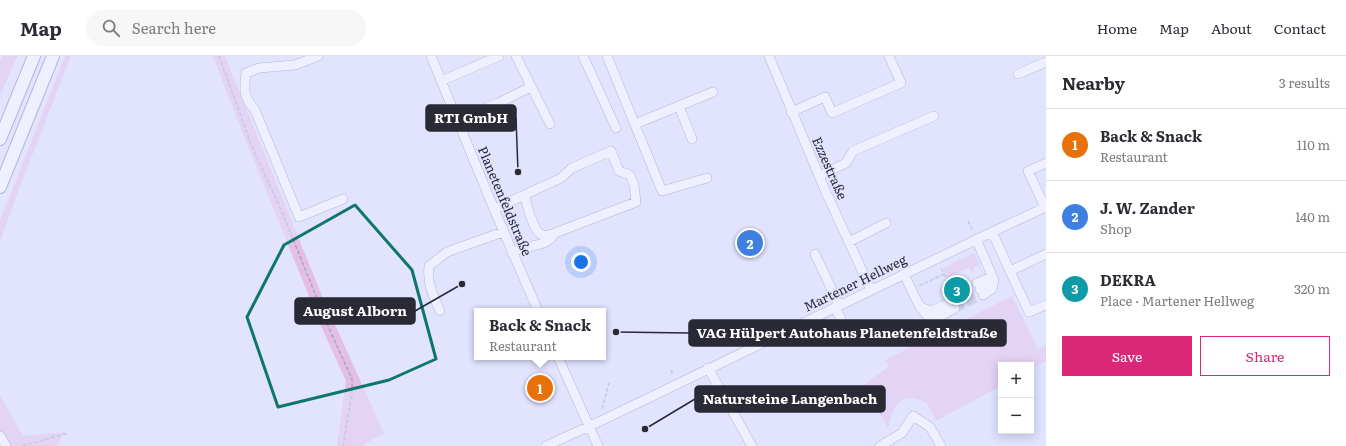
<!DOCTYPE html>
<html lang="en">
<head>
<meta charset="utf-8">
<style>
	body { margin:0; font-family:Literata,serif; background:#f7f7f7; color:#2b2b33 }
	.controls { position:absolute; right:12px; bottom:12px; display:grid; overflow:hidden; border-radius:0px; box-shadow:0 2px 10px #0003 }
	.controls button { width:36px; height:36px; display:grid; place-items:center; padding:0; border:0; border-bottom:1px solid #e1e1e2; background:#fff; color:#2b2b33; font:20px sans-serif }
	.you { position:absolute; left:581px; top:206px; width:14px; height:14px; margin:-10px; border:3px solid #fff; border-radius:50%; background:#1a73e8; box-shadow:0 0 0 6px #1a73e833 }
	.badge { display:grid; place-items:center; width:26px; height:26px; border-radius:50%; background:#db2777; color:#fff; font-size:13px; font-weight:700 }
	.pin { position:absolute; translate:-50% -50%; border:2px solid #fff; box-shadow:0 1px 4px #0006 }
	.popup { position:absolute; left:474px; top:252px; width:132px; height:52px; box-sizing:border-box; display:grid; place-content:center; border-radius:0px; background:#fff; filter:drop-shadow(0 1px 3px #0005); font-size:13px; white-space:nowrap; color:#7c7c81 }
	.popup b { font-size:15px; color:#2b2b33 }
	.popup::after { content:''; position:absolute; left:50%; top:100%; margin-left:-8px; border:8px solid transparent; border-top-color:#fff }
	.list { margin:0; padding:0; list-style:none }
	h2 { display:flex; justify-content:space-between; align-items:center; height:52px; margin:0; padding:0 16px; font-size:17px }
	h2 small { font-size:13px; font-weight:400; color:#7c7c81 }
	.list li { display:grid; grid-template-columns:26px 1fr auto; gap:12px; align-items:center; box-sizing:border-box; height:72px; padding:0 16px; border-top:1px solid #e1e1e2 }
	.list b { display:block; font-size:15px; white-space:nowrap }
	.list p { margin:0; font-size:13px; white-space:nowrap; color:#7c7c81 }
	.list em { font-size:13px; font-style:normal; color:#7c7c81 }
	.actions { display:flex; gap:8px; padding:12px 16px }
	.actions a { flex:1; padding:9px 0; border:1px solid #db2777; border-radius:0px; text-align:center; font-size:14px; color:#db2777 }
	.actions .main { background:#db2777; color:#fff }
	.icon { flex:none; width:22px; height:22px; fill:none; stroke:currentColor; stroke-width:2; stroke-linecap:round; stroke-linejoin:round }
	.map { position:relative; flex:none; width:1046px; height:390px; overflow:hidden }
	header { display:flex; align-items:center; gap:24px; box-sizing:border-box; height:56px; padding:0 20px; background:#fff; border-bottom:1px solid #e1e1e2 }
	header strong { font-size:19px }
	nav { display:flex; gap:22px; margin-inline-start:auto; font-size:14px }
	.search { width:280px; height:36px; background:#f7f7f7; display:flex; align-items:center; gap:10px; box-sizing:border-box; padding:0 14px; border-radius:22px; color:#7c7c81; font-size:15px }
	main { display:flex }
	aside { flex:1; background:#fff }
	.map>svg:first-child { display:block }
	.green { fill:#e4bee7 }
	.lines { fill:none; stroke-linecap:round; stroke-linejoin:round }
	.minor-tunnel { stroke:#bcbed7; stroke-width:9; stroke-dasharray:9 4.5; stroke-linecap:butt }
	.minor-casing { stroke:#7d7f9e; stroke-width:10 }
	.highway-casing { stroke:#7d7f9e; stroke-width:14 }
	.path { stroke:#a6a7be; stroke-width:1.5; stroke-dasharray:4 2; stroke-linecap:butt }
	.minor { stroke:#fff; stroke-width:9 }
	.highway { stroke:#fff; stroke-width:12 }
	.marked { fill:none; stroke:#0f766e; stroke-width:3; stroke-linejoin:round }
	.labels { text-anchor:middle; stroke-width:3.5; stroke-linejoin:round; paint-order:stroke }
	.street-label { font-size:13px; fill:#292a36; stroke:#e1e3ff }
	.leader { fill:none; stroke:#292a36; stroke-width:1.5 }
	.callout-dot { fill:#292a36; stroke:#e1e3ff; stroke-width:1.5 }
	.callout { fill:#292a36; stroke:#292a36; stroke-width:1.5 }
	.callout-label { font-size:14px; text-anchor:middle; font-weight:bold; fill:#fff }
</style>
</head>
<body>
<header>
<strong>Map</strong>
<div class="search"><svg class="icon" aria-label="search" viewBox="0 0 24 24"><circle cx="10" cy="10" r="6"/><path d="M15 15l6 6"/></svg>Search here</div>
<nav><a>Home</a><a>Map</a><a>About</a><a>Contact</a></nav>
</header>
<main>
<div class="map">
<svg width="1046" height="390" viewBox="0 0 1046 390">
	<rect width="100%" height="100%" fill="#e1e3ff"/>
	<path class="green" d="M2,0h15l-17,40v-35z
		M65,0h6l-52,133 -19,53v-21z
		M213,0h12l97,240 62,137 -23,13h-24l9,-65 -25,-55 -88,-217z
		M974,197l7,15 -1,1 -2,-4 -5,2 1,4 -2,1 -3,-5 -21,11 -5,-10z
		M1012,240l26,53 8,-4v16l-15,8v-4h-30v21l-65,35c-3,-5 -5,-12 -9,-17 -2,-3 -7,-4 -11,-5 -20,-6 -24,15 -28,29l-24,-43 25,-19 -4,-6z
		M0,339l23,41 42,-4 -9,14h-56z"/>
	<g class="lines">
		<path class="minor-tunnel" d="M950,241l27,-14
			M952,246l28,-13
			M955,252l28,-13"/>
		<defs>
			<path id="minor" d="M318,0l-23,9 -36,3 -13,5c-2,18 -3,22 9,37l44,107 44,-18
				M431,0l63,153 44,102
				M516,0l34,68
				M583,0l33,72
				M607,0l55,135 45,-13
				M769,0l56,134 46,100
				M1018,18l28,-12
				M441,25l58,-25
				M679,50l13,33
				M791,56l34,-15 7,16 69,-30 -12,-27
				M457,64l41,-17 33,-16
				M635,68l78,-32
				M819,120l27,-13 7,-12 81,-35
				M1045,151l-17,-36 18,-8
				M494,153l67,-31 11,-10 39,-17 8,20 11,4 4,10 2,17 -81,31c-3,1 -9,3 -12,2 -9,-1 -17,-32 -18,-40
				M992,176l18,39 36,-17
				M976,183l18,41 -2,9 -9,6
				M849,186l37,-19
				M512,197c4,-2 8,-4 12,-5 13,-4 23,-2 31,-15
				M815,198l24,51
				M1010,215l19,41 17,-7
				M904,218c5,9 18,44 28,44 7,0 16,-6 23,-10
				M977,227l15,-6
				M980,233l13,-6
				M835,251l15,32
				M920,251l11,4 21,-9
				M440,255c-7,-16 -13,-27 -11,-45l18,-14 56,-20
				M558,301l40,89
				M708,312l44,78
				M0,380l6,10
				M546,390l61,-28 385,-186 54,-25
				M880,390l22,-13 11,-17 17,11 11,19"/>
			<path id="highway" d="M0,83l34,-83
				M0,131l53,-131"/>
		</defs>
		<use href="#minor" class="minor-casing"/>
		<use href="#highway" class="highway-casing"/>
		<path class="path" d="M219,0l32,88 31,68 49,121 21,46v14l-9,53
			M968,165l5,10
			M944,218l3,4
			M919,230l25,-12 -3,-7
			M671,314l2,5
			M602,353l7,-26
			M22,390l46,-13"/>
		<use href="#minor" class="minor"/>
		<use href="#highway" class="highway"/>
	</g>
	<path d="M0 0H1046V390H0ZM355,149l57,65 24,89 -47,21 -111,27 -31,-90 37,-72z" fill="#e1e3ff" fill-opacity=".55" fill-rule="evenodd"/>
	<path class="marked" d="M355,149l57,65 24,89 -47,21 -111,27 -31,-90 37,-72z"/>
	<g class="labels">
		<g class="street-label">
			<text transform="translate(830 112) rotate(66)" y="5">Ezzestraße</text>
			<text transform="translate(505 145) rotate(67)" y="5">Planetenfeldstraße</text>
			<text transform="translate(855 227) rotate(-26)" y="5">Martener Hellweg</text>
		</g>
	</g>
	<path class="leader" d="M518 116L516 62M462 228L415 255M616 276L689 277M645 373L695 343"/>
	<g class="callout-dot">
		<circle cx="518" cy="116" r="4"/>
		<circle cx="462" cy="228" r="4"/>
		<circle cx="616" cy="276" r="4"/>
		<circle cx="645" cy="373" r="4"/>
	</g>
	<g class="callout">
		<rect x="426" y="49" width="90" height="26" rx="4"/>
		<rect x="295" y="242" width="120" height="26" rx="4"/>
		<rect x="689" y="264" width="317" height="26" rx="4"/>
		<rect x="695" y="330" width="190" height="26" rx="4"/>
	</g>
	<g class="callout-label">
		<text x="471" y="67">RTI GmbH</text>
		<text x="355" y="260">August Alborn</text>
		<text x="847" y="282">VAG Hülpert Autohaus Planetenfeldstraße</text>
		<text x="790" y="348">Natursteine Langenbach</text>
	</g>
</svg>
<div class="controls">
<button>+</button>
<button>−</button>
</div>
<div class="you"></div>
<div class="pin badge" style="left:540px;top:332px;background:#e8710a">1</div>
<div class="popup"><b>Back &amp; Snack</b>Restaurant</div>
<div class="pin badge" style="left:750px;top:187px;background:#3f7fe0">2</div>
<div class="pin badge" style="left:957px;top:234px;background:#0f9aa8">3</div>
</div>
<aside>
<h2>Nearby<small>3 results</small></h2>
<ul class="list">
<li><span class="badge" style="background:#e8710a">1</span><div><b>Back &amp; Snack</b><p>Restaurant</p></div><em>110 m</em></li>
<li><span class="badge" style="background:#3f7fe0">2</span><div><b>J. W. Zander</b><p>Shop</p></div><em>140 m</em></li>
<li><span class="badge" style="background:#0f9aa8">3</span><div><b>DEKRA</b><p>Place · Martener Hellweg</p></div><em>320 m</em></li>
</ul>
<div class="actions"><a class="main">Save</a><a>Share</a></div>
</aside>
</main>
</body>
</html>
